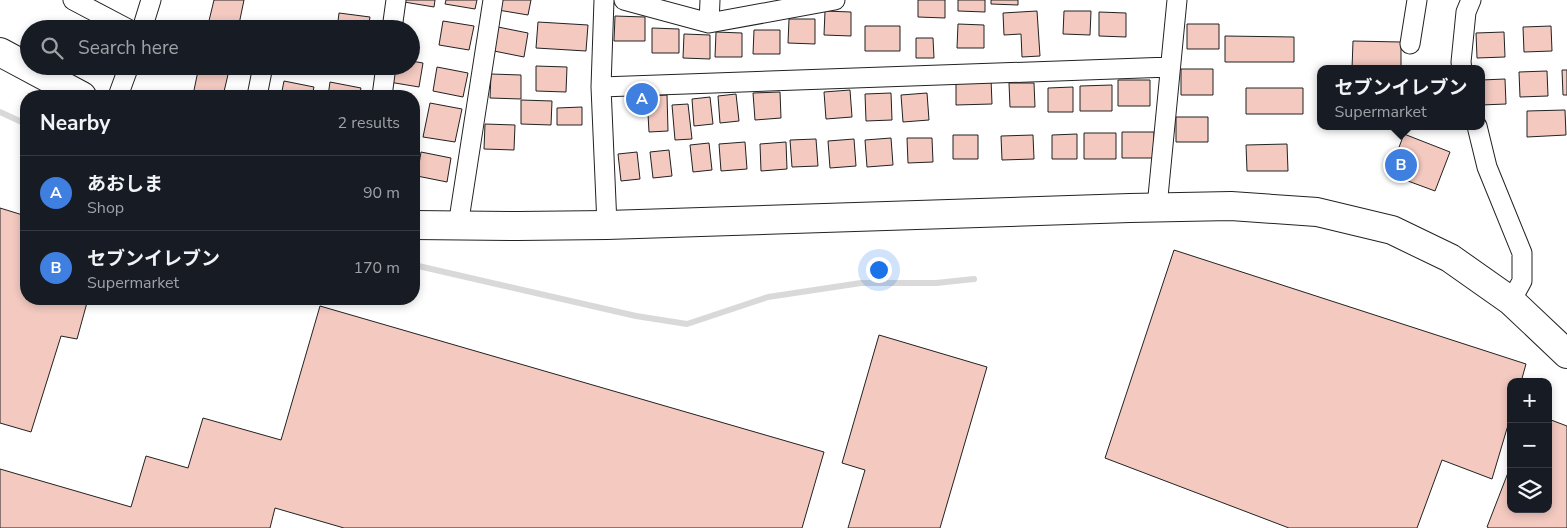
<!DOCTYPE html>
<html lang="en">
<head>
<meta charset="utf-8">
<style>
	body { margin:0; font-family:"Nunito Sans","Noto Sans JP",sans-serif; background:#242831; color:#f1f3f6 }
	.controls { position:absolute; right:15px; bottom:15px; display:grid; overflow:hidden; border-radius:10px; box-shadow:0 2px 8px #0003 }
	.controls button { width:45px; height:45px; display:grid; place-items:center; padding:0; border:0; border-bottom:1px solid #363941; background:#171b24; color:#f1f3f6; font:25px sans-serif }
	.you { position:absolute; left:878px; top:269px; width:18px; height:18px; margin:-12px; border:4px solid #fff; border-radius:50%; background:#1a73e8; box-shadow:0 0 0 8px #1a73e833 }
	.badge { display:grid; place-items:center; width:32px; height:32px; border-radius:50%; background:#c62828; color:#fff; font-size:16px; font-weight:700 }
	.pin { position:absolute; translate:-50% -50%; border:2px solid #fff; box-shadow:0 1px 5px #0006 }
	.popup { position:absolute; left:1317px; top:65px; width:168px; height:65px; box-sizing:border-box; display:grid; place-content:center; border-radius:10px; background:#171b24; filter:drop-shadow(0 1px 4px #0005); font-size:16px; white-space:nowrap; color:#9ea1a6 }
	.popup b { font-size:19px; color:#f1f3f6 }
	.popup::after { content:''; position:absolute; left:50%; top:100%; margin-left:-10px; border:10px solid transparent; border-top-color:#171b24 }
	.list { margin:0; padding:0; list-style:none }
	h2 { display:flex; justify-content:space-between; align-items:center; height:65px; margin:0; padding:0 20px; font-size:21px }
	h2 small { font-size:16px; font-weight:400; color:#9ea1a6 }
	.list li { display:grid; grid-template-columns:32px 1fr auto; gap:15px; align-items:center; box-sizing:border-box; height:75px; padding:0 20px; border-top:1px solid #363941 }
	.list b { display:block; font-size:19px; white-space:nowrap }
	.list p { margin:0; font-size:16px; white-space:nowrap; color:#9ea1a6 }
	.list em { font-size:16px; font-style:normal; color:#9ea1a6 }
	.icon { flex:none; width:28px; height:28px; fill:none; stroke:currentColor; stroke-width:2; stroke-linecap:round; stroke-linejoin:round }
	.map { position:relative; flex:none; width:1567px; height:528px; overflow:hidden }
	.search { position:absolute; background:#171b24; box-shadow:0 2px 8px #0003; left:20px; top:20px; width:400px; height:55px; display:flex; align-items:center; gap:12px; box-sizing:border-box; padding:0 18px; border-radius:28px; color:#9ea1a6; font-size:19px }
	.panel { position:absolute; background:#171b24; box-shadow:0 2px 8px #0003; left:20px; top:90px; width:400px; height:215px; border-radius:20px }
	.map>svg:first-child { display:block }
	.lines { fill:none; stroke-linecap:round; stroke-linejoin:round }
	.stream { stroke:#d9d9d9; stroke-width:6 }
	.building { fill:#f3c9c0; stroke:#222 }
	.street-casing { stroke:#222; stroke-width:21 }
	.secondary-casing { stroke:#222; stroke-width:30 }
	.street { stroke:#fff; stroke-width:19 }
	.secondary { stroke:#fff; stroke-width:28 }
</style>
</head>
<body>
<div class="map">
<svg width="1567" height="528" viewBox="0 0 1567 528">
	<rect width="100%" height="100%" fill="#fff"/>
	<g class="lines">
		<path class="stream" d="M0,112l26,12
			M414,265l222,51 51,8 81,-27 93,-14h75l38,-4"/>
	</g>
	<path class="building" d="M214,0h30l-6,29h-31z
		M404,0h31l-1,7 -30,-5z
		M446,0h31l-2,9 -30,-5z
		M500,0h31l-3,15 -30,-5z
		M918,0h27v18l-27,-1z
		M958,0h27v12l-27,-1z
		M991,0h27v5l-27,-1z
		M825,11l26,1v24l-27,-1z
		M1037,11l3,45 -18,1 -1,-23 -17,1 -1,-22z
		M1064,11h27l-1,24 -27,-1z
		M1099,12l27,1v24l-27,-1z
		M339,13l31,4 -2,12h-31z
		M615,16l30,1v24h-31z
		M789,19h26v25l-27,-1z
		M443,21l31,5 -5,24 -30,-5z
		M538,22l50,3 -2,26 -50,-3z
		M958,24l26,1v23h-27z
		M1187,24h32v25h-32z
		M865,26h35v25h-35z
		M1551,26l1,25 -28,1 -1,-25z
		M498,27l30,6 -4,24 -30,-6z
		M652,28l27,1v24h-27z
		M754,30h26v24h-27z
		M716,32l26,1v24h-27z
		M1504,32l1,25 -28,1 -1,-25z
		M684,34l26,1v24l-27,-1z
		M1225,36l69,1v25h-69z
		M916,38h17l1,20h-18z
		M1353,41l48,1v27h-49z
		M411,61l12,2 -4,24 -30,-5 3,-16h19z
		M199,66h31l-7,30 -30,-1z
		M536,66l31,1 -1,25 -30,-1z
		M437,67l31,6 -5,24 -30,-6z
		M1181,69h32v26h-32z
		M1562,70h5v25h-4z
		M1547,71l1,25 -28,1 -1,-25z
		M491,74l30,1v24l-31,-1z
		M991,79l1,25 -36,1v-25z
		M1505,79l1,25 -25,1v-25z
		M1118,80h32v26h-32z
		M284,81l30,6 -2,9h-31z
		M330,82l31,6 -2,8h-31z
		M1009,83h25l1,24h-25z
		M1112,85v26h-32v-25z
		M1073,87v25h-25v-24z
		M1246,88h57v26h-57z
		M850,90l2,27 -26,2 -2,-27z
		M780,92l1,26 -26,2 -2,-27z
		M891,93l1,27 -26,1 -1,-27z
		M927,93l2,27 -26,2 -2,-27z
		M736,94l3,27 -19,2 -2,-27z
		M667,95l1,36 -19,1 -2,-36z
		M710,97l3,27 -19,2 -2,-27z
		M521,100l31,1 -1,24 -30,-1z
		M430,103l32,6 -7,33 -32,-5z
		M688,104l4,35 -17,1 -3,-35z
		M582,107v18h-25v-17z
		M1565,110l1,25 -39,2v-26z
		M1176,117h32v25h-32z
		M485,124l30,1 -1,25 -30,-1z
		M1122,132h32v26h-32z
		M1084,133h32v26h-32z
		M1077,134v25h-25v-24z
		M1404,134l46,18 -15,39 -46,-17z
		M953,135h25v24h-25z
		M1033,135l1,24 -32,1 -1,-24z
		M891,138l2,27 -26,2 -2,-27z
		M907,138h25l1,24 -25,1z
		M816,139l2,27 -26,1 -2,-27z
		M854,139l2,27 -26,2 -2,-27z
		M745,142l2,27 -26,2 -2,-27z
		M786,142l1,27 -26,2 -1,-27z
		M709,143l3,27 -19,2 -3,-27z
		M1287,144l1,27h-41l-1,-26z
		M669,150l3,26 -19,2 -3,-26z
		M421,152l30,6 -4,24 -30,-6z
		M637,152l3,27 -19,2 -3,-27z
		M0,208l26,8v83h62l-11,40 -16,-3 -30,96 -31,-9z
		M1174,250l352,114 -5,18h-10v33l-19,64 -50,-19 -25,68h-128l-184,-70z
		M320,306l504,146 -22,76h-458l-69,-20 -5,20h-270v-59l131,38 15,-51 42,12 15,-50 78,22z
		M879,335l108,32 -47,161h-92l17,-58 -23,-7z
		M1551,420l16,6v102h-78l-2,-1 24,-62v44h37v-81z"/>
	<g class="lines">
		<defs>
			<path id="street" d="M73,0l55,29
				M604,0l-3,87 6,138
				M624,0l85,23 126,-23
				M709,23l1,-23
				M142,29l9,-29
				M392,29l4,-29
				M1410,44l7,-44
				M1462,69l-1,-7 5,-50 5,-12
				M601,87l569,-20
				M118,96l11,-30
				M257,96l6,-30
				M382,96l4,-30
				M1477,126l10,41 35,86v28l-11,20
				M1157,207l20,-207
				M458,226l35,-226"/>
			<path id="secondary" d="M0,52l82,44
				M414,225l104,1 89,-1 523,-17 101,-2 86,6 75,18 58,28 61,43 56,53"/>
		</defs>
		<use href="#street" class="street-casing"/>
		<use href="#secondary" class="secondary-casing"/>
		<use href="#street" class="street"/>
		<use href="#secondary" class="secondary"/>
	</g>
</svg>
<div class="controls">
<button>+</button>
<button>−</button>
<button><svg class="icon" aria-label="layers" viewBox="0 0 24 24"><path d="M12 4l9 5-9 5-9-5zM3 14l9 5 9-5"/></svg></button>
</div>
<div class="you"></div>
<div class="pin badge" style="left:642px;top:99px;background:#3f7fe0">A</div>
<div class="pin badge" style="left:1401px;top:165px;background:#3f7fe0">B</div>
<div class="popup"><b>セブンイレブン</b>Supermarket</div>
<div class="search"><svg class="icon" aria-label="search" viewBox="0 0 24 24"><circle cx="10" cy="10" r="6"/><path d="M15 15l6 6"/></svg>Search here</div>
<section class="panel">
<h2>Nearby<small>2 results</small></h2>
<ul class="list">
<li><span class="badge" style="background:#3f7fe0">A</span><div><b>あおしま</b><p>Shop</p></div><em>90 m</em></li>
<li><span class="badge" style="background:#3f7fe0">B</span><div><b>セブンイレブン</b><p>Supermarket</p></div><em>170 m</em></li>
</ul>
</section>
</div>
</body>
</html>
